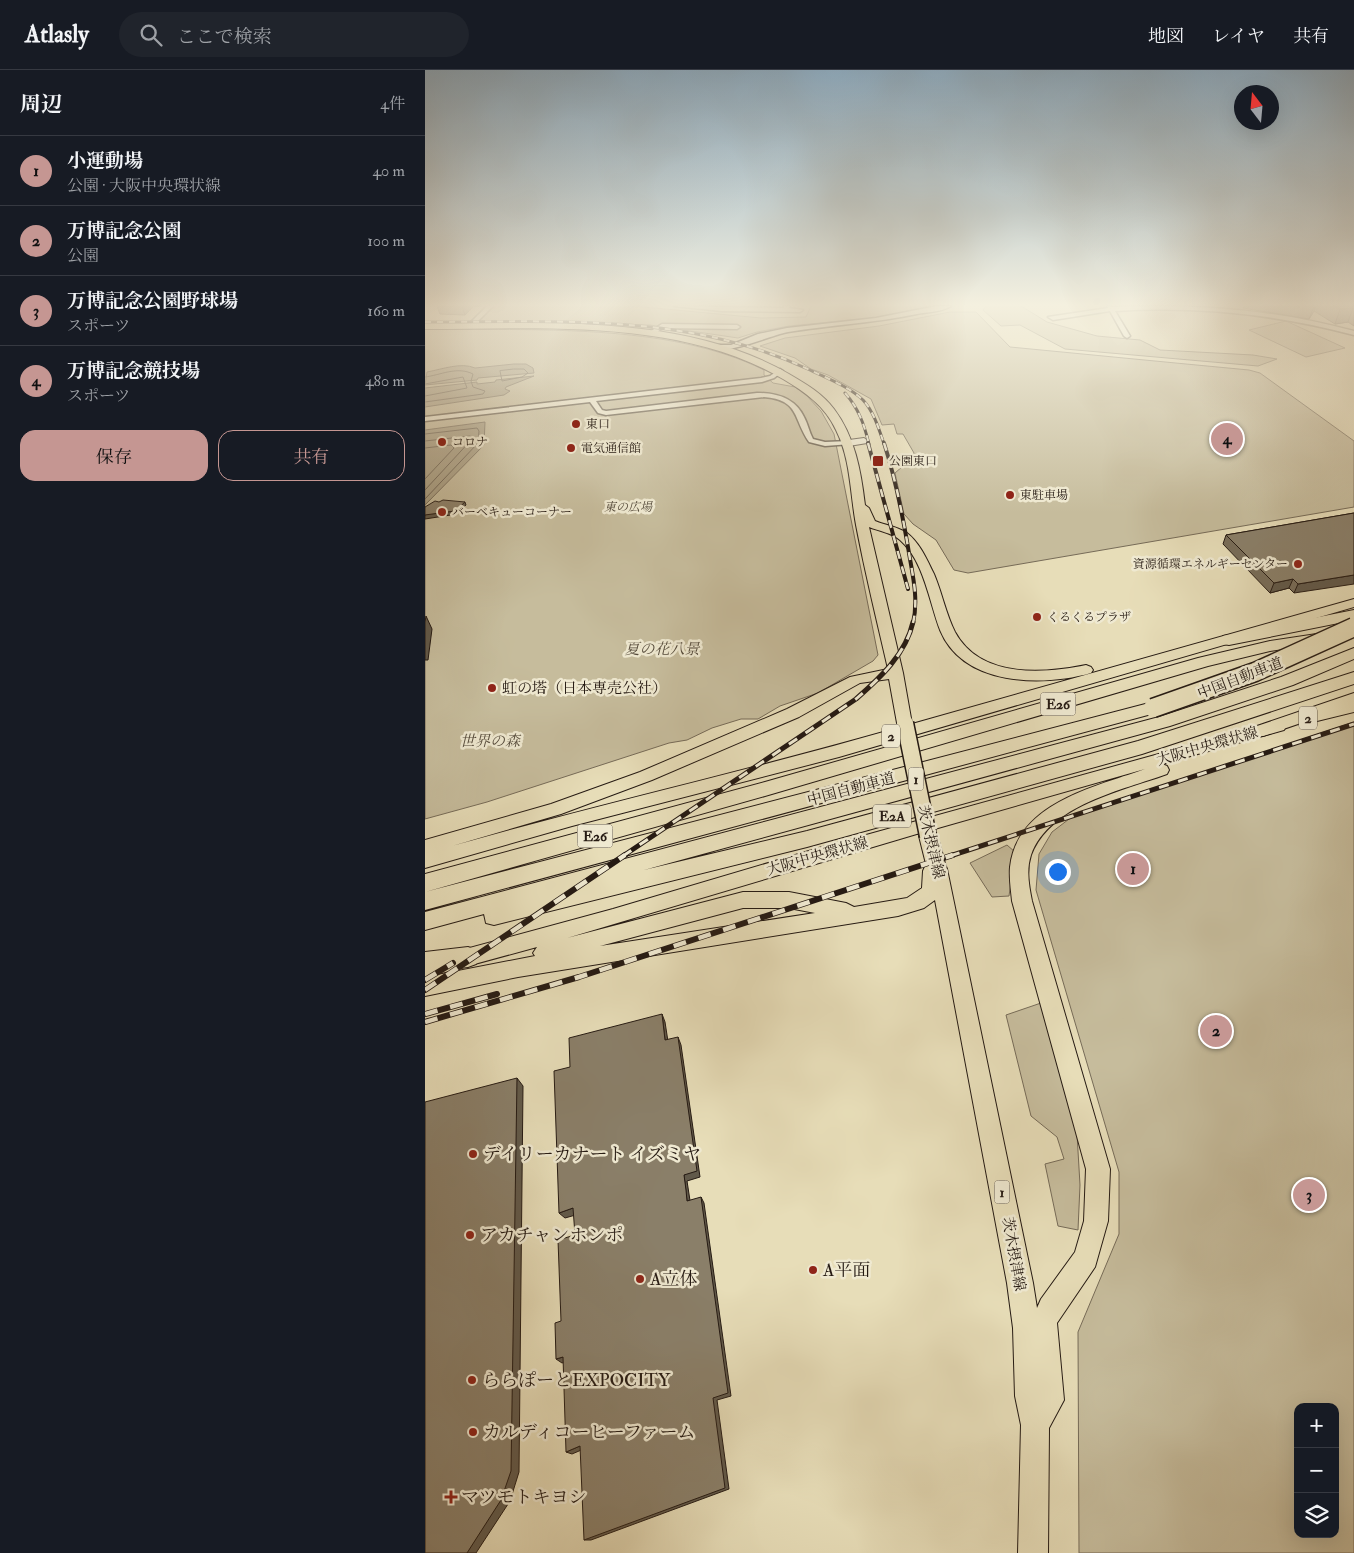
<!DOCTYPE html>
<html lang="ja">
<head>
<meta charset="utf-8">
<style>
	body { margin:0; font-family:"IM FELL Double Pica","Noto Serif JP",serif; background:#20242c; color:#f1f3f6 }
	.controls { position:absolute; right:15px; bottom:15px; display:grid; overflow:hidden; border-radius:10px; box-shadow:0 5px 20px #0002 }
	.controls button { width:45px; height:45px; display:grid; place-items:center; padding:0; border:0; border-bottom:1px solid #363941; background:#171b24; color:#f1f3f6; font:25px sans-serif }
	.compass { position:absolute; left:809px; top:15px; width:45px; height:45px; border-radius:50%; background:#171b24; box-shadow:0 5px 20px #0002; rotate:344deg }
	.you { position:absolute; left:632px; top:801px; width:18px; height:18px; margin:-12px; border:4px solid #fff; border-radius:50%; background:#1a73e8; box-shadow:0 0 0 8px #1a73e833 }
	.badge { display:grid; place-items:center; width:32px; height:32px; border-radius:50%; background:#c59692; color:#111; font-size:16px; font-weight:700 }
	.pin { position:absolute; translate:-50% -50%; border:2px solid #fff; box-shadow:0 1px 5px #0006 }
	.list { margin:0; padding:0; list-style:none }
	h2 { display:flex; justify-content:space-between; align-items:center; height:65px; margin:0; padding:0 20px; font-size:21px }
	h2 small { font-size:16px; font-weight:400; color:#9ea1a6 }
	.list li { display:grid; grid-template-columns:32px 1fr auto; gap:15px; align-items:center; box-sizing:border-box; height:70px; padding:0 20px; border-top:1px solid #363941 }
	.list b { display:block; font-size:19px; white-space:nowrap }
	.list p { margin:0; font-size:16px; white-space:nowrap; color:#9ea1a6 }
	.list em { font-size:16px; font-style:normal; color:#9ea1a6 }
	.actions { display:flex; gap:10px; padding:15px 20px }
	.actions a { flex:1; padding:11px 0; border:1px solid #c59692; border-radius:15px; text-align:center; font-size:18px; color:#c59692 }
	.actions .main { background:#c59692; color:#111 }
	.icon { flex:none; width:28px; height:28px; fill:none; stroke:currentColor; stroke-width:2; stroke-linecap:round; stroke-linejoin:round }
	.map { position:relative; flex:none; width:929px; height:1483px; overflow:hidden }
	header { display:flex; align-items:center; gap:30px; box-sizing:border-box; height:70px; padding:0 25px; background:#171b24; border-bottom:1px solid #363941 }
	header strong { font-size:24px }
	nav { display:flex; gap:28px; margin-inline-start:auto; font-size:18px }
	.search { width:350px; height:45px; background:#20242c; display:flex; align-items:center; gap:12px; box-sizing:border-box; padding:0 18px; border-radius:28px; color:#9ea1a6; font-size:19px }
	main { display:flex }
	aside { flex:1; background:#171b24 }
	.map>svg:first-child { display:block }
	.green { fill:#c6bc9c; stroke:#766b58; fill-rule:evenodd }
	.water { fill:#a59b80; stroke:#726754 }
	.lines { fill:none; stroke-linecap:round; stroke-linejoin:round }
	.shore { stroke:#655a4a; stroke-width:1 }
	.minor-casing { stroke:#564b3c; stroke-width:3 }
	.tertiary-casing { stroke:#564b3c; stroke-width:2 }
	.secondary-casing { stroke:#251a13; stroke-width:3 }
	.primary-casing { stroke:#251a13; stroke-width:2 }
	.motorway-casing { stroke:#251a13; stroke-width:2 }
	.minor { fill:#efe9d1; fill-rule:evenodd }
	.tertiary { fill:#efe9d1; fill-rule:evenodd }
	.secondary { fill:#efe9d1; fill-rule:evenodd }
	.primary { fill:#e7ddb8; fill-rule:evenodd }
	.motorway { fill:#e7ddb8; fill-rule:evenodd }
	.rail-far3-casing { stroke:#251a13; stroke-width:3 }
	.rail-far2-casing { stroke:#251a13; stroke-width:4 }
	.rail-far1-casing { stroke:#251a13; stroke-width:5 }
	.rail-casing { stroke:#251a13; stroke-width:6 }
	.rail-far3 { stroke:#efe9d1; stroke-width:2; stroke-dasharray:6; stroke-linecap:butt }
	.rail-far2 { stroke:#efe9d1; stroke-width:2.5; stroke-dasharray:8; stroke-linecap:butt }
	.rail-far1 { stroke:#efe9d1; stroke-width:3; stroke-dasharray:10; stroke-linecap:butt }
	.rail { stroke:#efe9d1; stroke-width:4.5; stroke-dasharray:13; stroke-linecap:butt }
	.primary-bridge-casing { stroke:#251a13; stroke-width:19; stroke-linecap:butt }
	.motorway-bridge-casing { stroke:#251a13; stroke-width:21; stroke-linecap:butt }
	.primary-bridge { stroke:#e7ddb8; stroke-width:16 }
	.motorway-bridge { stroke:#e7ddb8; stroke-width:18 }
	.wall { fill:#776d5a; stroke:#251a13 }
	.shaded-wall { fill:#61594a; stroke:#251a13 }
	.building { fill:#8a7f69; stroke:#251a13 }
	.poi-dot { fill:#8f2418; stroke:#efe9d1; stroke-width:2 }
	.labels { text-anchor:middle; stroke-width:5; stroke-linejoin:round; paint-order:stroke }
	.far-poi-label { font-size:12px; fill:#251a13; stroke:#efe9d1; text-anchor:start }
	.far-park-label { font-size:12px; font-style:italic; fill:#554b3c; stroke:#efe9d1 }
	.shield { fill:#efe9d1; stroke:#62584c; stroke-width:1 }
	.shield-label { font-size:14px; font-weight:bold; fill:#251a13 }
	.park-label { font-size:15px; font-style:italic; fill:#554b3c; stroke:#efe9d1 }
	.street-label { font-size:15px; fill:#251a13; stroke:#efe9d1 }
	.poi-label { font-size:15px; fill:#251a13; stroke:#efe9d1; text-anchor:start }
	.near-poi-label { font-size:18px; fill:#251a13; stroke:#efe9d1; text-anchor:start }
</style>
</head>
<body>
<header>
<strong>Atlasly</strong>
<div class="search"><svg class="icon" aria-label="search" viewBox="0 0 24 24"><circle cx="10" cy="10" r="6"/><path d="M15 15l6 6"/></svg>ここで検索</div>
<nav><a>地図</a><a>レイヤ</a><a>共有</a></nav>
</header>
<main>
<aside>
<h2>周辺<small>4件</small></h2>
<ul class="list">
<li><span class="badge">1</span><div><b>小運動場</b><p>公園 · 大阪中央環状線</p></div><em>40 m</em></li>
<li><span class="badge">2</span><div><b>万博記念公園</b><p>公園</p></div><em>100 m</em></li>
<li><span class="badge">3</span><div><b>万博記念公園野球場</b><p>スポーツ</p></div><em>160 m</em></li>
<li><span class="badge">4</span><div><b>万博記念競技場</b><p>スポーツ</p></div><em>480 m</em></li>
</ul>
<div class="actions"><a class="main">保存</a><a>共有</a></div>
</aside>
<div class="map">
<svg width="929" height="1483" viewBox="0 0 929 1483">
	<rect width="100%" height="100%" fill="#e7ddb8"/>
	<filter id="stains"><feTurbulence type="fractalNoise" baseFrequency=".004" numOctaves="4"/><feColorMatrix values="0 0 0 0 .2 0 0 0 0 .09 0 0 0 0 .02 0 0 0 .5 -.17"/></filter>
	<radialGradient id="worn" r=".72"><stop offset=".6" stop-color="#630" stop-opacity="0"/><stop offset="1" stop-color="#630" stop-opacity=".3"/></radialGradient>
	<path class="green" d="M69,236h139l128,12 45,-1 5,-11h119l-49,11 -92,9 -32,6 -19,6 -88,-13 -172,-3z
		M561,236h35l26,16 50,14 43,4 20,10 93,5 24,4 -19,7 -193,-17 -45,-24 -19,1 -18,-16z
		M525,242h26l34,35 176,17 63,6 11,3 94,68v66l-386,66 -14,-3 -18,-30 -23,-16 -9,-10 -9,-41 16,-14 3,-6 -11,-19h-6l-3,-10 -12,1 -11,-26 -43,-24 -17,-6 -16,-11 -35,-12 25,-8 94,-12z
		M861,251l59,27 -39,9 -57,-27z
		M0,259c107,2 242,-7 339,41v5l9,8 22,4 12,9 14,15 13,23 44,221 -5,6 -55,32 -38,13 -22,13h-17l-29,9 -25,12 -18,3 -182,59 -62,17z
		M929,652v831h-275l-1,-221 41,-98v-62l-83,-282 3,-36 13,-22 21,-16zM873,1337h37v127h-37z
		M582,775l8,7 -6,44 -17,1 -22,-34z
		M616,933l36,131 3,51 -2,45 -20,-4 -13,-62 19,-5 -7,-22 -26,-21 -25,-101z"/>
	<path class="water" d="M89,294h12l7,4 1,5 -56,5 -1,2 -52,5 2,-13c16,-3 34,-10 48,-4z
		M109,306l-28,11 -1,2 5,2 -6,4 -79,12v-19l52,-6v2l18,-2 1,-2z
		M60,352l-1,23 -59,60v-75z"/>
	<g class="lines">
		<path class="shore" d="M89,299h10l4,4 -6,4 -20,4 -2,-10z
			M0,307c16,-2 32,-11 48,-3l-2,7 2,6 12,4 -2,3 -58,8
			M0,314l38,-7 4,11 -42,8
			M0,364l52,-6 2,3 -1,12 -53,56
			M0,371l45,-5 3,2 -48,52
			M0,378l26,-3 3,3 -29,31"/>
		<defs>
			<path id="minor" d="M62,236h6l-22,22h-4v-2z
				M249,236l110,2v-2h6l-1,2 14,2 -3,2 -78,-1z
				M682,236l6,1c82,-4 162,3 241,24v4c-79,-21 -157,-29 -239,-24l15,25 -3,2 -3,-2 -14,-25 -57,9 -5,-3 60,-9z
				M237,254l75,1 3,2 -3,2 -74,-1 -11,7h-4v-2z
				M355,299l3,2 -9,7 -12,4 -166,19 6,9 4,1 151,-18c20,0 38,5 47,24 4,7 5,15 9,22l12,3 24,-1 2,1v2l-26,2 -16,-4c-16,-23 -9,-42 -45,-45l-158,18 -8,-2 -8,-11 -165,19v-4l336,-39 9,-2z"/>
			<path id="tertiary" d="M439,368l4,3 -1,2 -18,3 -4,-3 4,-3z"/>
			<path id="secondary" d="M512,236h14c-9,6 -24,6 -34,8 -43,9 -86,11 -129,18 -17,3 -62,24 -74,15l4,-2h13l27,-11 29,-6 89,-10z"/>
			<path id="primary" d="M0,253c118,1 259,-10 364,51 17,10 33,19 45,35 21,28 27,62 31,96l4,3 6,13c10,4 23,6 32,12 13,10 20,27 27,41 8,19 12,40 21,58 25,46 87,42 131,33l5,2 2,3 -2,3c-49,14 -128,13 -151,-43 -11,-29 -16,-69 -40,-90 -8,-7 -21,-9 -31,-13l34,146 9,51 442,-125v8l-515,150 -267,69 -147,42v-28l126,-36 89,-32 147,-63 63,-32 38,-8c-11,-48 -23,-96 -32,-144 -6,-32 -5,-65 -20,-95 -11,-24 -31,-38 -53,-51 -103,-61 -242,-50 -358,-50zM464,609l8,44 4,4c-149,43 -300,77 -449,119l109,-32 91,-34 147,-63 61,-34z
				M929,632v10l-41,10 -6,-1 -2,-4 2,-4z
				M853,651l6,1 2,4 -2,4 -122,34 5,2 2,4 -2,4c-44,16 -118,31 -136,81 -5,15 -2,31 1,46l78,268 -2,52 -13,46 -38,56 7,77 -15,28 -1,125h-30l3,-128 -6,-29 -2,-68 -6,-45 -72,-383 -11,8 -26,8 -380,61 -93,19v-36l188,-51 206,-61zM720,699c-50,18 -128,34 -135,98 -1,11 1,23 2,34l74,268 -2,52 -9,31 -34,47 -4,9 -4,-25 -86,-414c-5,-11 -6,-33 -16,-39zM495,763l-1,3 7,28 -3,7 -1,17 -15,10 -53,9 -8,-4 -57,-11h-46l-176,46zM318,838h46l26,5 -215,33zM112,877l-4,6 2,3 -108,21z"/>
			<path id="motorway" d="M929,540v10l-125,25 -6,-1 -2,-4 2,-4 6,-1z
				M905,562l6,1 2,4 -2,4 -66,10 -62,15 -443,130 -340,96v-18l340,-92 433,-124 72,-17z
				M929,578v11l-61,26 -123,41 -526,144 163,-39 331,-90 216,-69v12l-212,70 -335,93 -313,78 -8,-2 -2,-9 -59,16v-18l734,-195 122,-40z
				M929,623v12l-91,31 -6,-2 -3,-4 3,-4z
				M728,632l6,2 3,4 -3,4 -734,198v-18z
				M43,877l8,3 4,7 -4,7 -8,3 -43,5v-20z"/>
		</defs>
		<use href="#minor" class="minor-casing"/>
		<use href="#tertiary" class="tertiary-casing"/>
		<use href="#secondary" class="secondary-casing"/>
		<use href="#primary" class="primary-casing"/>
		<use href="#motorway" class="motorway-casing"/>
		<use href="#minor" class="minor"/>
		<use href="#tertiary" class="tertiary"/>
		<use href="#secondary" class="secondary"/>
		<use href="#primary" class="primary"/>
		<use href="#motorway" class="motorway"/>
		<defs>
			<path id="rail-far3" d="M0,252c132,0 262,-10 385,48 18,9 38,16 53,30 11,12 16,29 21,44
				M420,323c14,16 19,31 24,51"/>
			<path id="rail-far2" d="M443,373l40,146
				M459,373c11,34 18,69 24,104 4,26 11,51 5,76"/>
			<path id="rail-far1" d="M198,786l233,-157c24,-21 50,-45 57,-77
				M525,786l404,-132"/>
			<path id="rail" d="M0,910l28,-17
				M0,920l200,-135
				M0,944l72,-20
				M0,952l154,-45 374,-122"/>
		</defs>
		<use href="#rail-far3" class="rail-far3-casing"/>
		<use href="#rail-far2" class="rail-far2-casing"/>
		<use href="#rail-far1" class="rail-far1-casing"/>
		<use href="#rail" class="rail-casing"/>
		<use href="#rail-far3" class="rail-far3"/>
		<use href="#rail-far2" class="rail-far2"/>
		<use href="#rail-far1" class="rail-far1"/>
		<use href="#rail" class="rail"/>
		<defs>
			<path id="primary-bridge" d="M480,653l23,113"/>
			<path id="motorway-bridge" d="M728,638l102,-36 99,-45"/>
		</defs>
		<use href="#primary-bridge" class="primary-bridge-casing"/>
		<use href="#motorway-bridge" class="motorway-bridge-casing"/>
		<use href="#primary-bridge" class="primary-bridge"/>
		<use href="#motorway-bridge" class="motorway-bridge"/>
	</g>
	<path class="wall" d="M12,236h45h-8l-9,9 -25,-1z
		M819,236h110v20l-6,-4 -13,2 -21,-13 -5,8 -66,-11z
		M929,443l-60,80 -5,-5 -19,5 -47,-49 3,-9z"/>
	<path class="shaded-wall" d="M37,236h12l-9,9z
		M889,236h2l-2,5 -5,8z
		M928,238l-5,14 -13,2 5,-15z
		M40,432l1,3 -9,9 -32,5v-4z
		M929,505v9l-60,9 4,-9z
		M868,509l-4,9 -19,5 4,-10z
		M1,546l6,13 -4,31h-3v-38z
		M237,944l3,8 4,26 -4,-8z
		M253,967l3,8 19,132 -13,4 4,26 -4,-6 -3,-26z
		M92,1008l6,8 -4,386 -9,29 -34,52h-9z
		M276,1127l3,6 27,193 -14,4 12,89 -138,51h-7l129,-142z
		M148,1138l6,6 -14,4 -6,-5z
		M138,1287l6,4 -7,2 -6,-4z
		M155,1376l6,2 -14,6 -6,-2z"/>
	<path class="building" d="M909,236h20v2l-14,1z
		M18,430l22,2 -10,9 -30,4v-8l10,-6 4,1z
		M929,443v62l-56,9 -5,-5 -19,4 -48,-48z
		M237,944l3,26 13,-3 19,134 -13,4 2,15 1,11 14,-4 27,196 -15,5 12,90 -141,52 -4,-94 -14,6 -3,-95 -7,2 -1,-36 6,-2 -3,-81 17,-5 -2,-27 -14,5 -5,-142 16,-4 -1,-29z
		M92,1008l-6,393 -10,29 -34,53h-42v-451z"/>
	<linearGradient id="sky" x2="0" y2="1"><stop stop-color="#8daabe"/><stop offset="0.53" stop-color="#f4f0df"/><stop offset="1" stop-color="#f4f0df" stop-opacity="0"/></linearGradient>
	<rect width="929" height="443" fill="url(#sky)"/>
	<g class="poi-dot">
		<circle cx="151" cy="354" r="5"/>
		<circle cx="17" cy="372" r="5"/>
		<circle cx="146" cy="378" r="5"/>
		<rect x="447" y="385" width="12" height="12" rx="2.5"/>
		<circle cx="585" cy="425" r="5"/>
		<circle cx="17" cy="442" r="5"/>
		<circle cx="873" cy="494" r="5"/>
		<circle cx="612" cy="547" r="5"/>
		<circle cx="67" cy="618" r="5"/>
		<circle cx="48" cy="1084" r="5"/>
		<circle cx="45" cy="1165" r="5"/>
		<circle cx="388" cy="1200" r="5"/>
		<circle cx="215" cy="1209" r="5"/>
		<circle cx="47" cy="1310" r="5"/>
		<circle cx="48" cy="1362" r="5"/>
		<path d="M23.5 1419.5h5v5h5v5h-5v5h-5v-5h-5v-5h5z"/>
	</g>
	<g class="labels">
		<g class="far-poi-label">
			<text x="161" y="358">東口</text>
			<text x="27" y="376">コロナ</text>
			<text x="156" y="382">電気通信館</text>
			<text x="464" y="395">公園東口</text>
			<text x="595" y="429">東駐車場</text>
			<text x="27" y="446">バーベキューコーナー</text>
			<text x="863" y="498" text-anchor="end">資源循環エネルギーセンター</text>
			<text x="622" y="551">くるくるプラザ</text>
		</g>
		<g class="far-park-label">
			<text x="203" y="441">東の広場</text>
		</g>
		<g class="shield">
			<rect x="615.5" y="622.5" width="35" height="23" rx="4"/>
			<rect x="874" y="636.5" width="18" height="23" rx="4"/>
			<rect x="457" y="654.5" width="18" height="23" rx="4"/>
			<rect x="483.5" y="697.5" width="15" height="23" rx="4"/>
			<rect x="448" y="734.5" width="38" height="23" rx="4"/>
			<rect x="152.5" y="754.5" width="35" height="23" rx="4"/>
			<rect x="569.5" y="1110.5" width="15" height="23" rx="4"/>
		</g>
		<g class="shield-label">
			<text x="633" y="639">E26</text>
			<text x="883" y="653">2</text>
			<text x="466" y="671">2</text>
			<text x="491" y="714">1</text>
			<text x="467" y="751">E2A</text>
			<text x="170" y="771">E26</text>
			<text x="577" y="1127">1</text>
		</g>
		<g class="park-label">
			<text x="237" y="584">夏の花八景</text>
			<text x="65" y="676">世界の森</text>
		</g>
		<g class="street-label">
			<text transform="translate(815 608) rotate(-21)" y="5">中国自動車道</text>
			<text transform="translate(782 676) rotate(-16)" y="5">大阪中央環状線</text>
			<text transform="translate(426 719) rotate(-15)" y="5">中国自動車道</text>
			<text transform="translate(506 772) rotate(77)" y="5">茨木摂津線</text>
			<text transform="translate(392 786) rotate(-16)" y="5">大阪中央環状線</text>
			<text transform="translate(589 1184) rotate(80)" y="5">茨木摂津線</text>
		</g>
		<g class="poi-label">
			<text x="77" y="623">虹の塔（日本専売公社）</text>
		</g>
		<g class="near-poi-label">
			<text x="58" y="1090">デイリーカナート イズミヤ</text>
			<text x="55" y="1171">アカチャンホンポ</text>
			<text x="398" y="1206">A平面</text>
			<text x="225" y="1215">A立体</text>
			<text x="57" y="1316">ららぽーとEXPOCITY</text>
			<text x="58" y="1368">カルディコーヒーファーム</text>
			<text x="36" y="1433">マツモトキヨシ</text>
		</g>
	</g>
	<rect width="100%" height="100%" filter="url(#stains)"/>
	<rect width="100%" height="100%" fill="url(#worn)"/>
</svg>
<div class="controls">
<button>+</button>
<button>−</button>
<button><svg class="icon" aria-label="layers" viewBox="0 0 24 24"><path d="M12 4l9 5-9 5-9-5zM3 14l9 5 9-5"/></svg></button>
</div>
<svg class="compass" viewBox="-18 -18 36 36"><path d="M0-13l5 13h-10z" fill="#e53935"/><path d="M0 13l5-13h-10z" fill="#9ea1a6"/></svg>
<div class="you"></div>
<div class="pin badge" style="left:708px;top:799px">1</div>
<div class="pin badge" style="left:791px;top:961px">2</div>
<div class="pin badge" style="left:884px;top:1125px">3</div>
<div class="pin badge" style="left:802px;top:369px">4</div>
</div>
</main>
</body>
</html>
